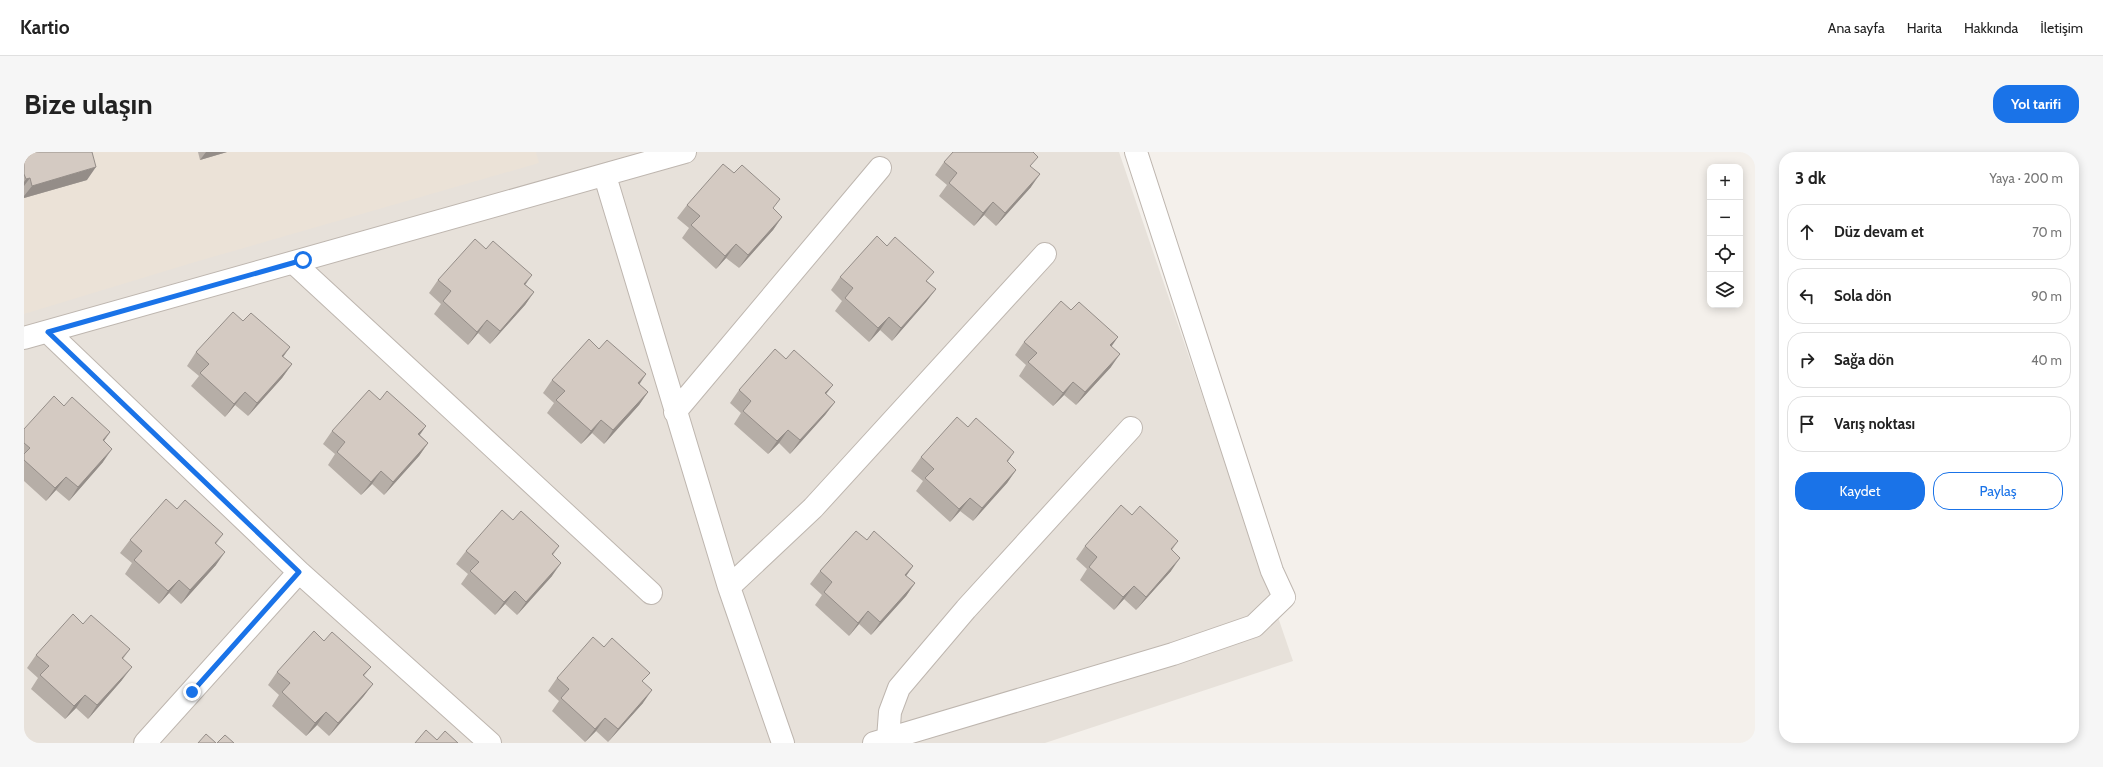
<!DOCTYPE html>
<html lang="tr">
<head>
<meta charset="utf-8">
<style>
	body { margin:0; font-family:Cabin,sans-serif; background:#f6f6f6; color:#222 }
	.controls { position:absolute; right:12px; top:12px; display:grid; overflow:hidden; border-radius:8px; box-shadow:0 2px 10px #0003 }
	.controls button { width:36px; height:36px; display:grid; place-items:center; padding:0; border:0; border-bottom:1px solid #e0e0e0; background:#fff; color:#222; font:20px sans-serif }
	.stop { position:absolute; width:12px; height:12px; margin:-9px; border:3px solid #1a73e8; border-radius:50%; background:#fff }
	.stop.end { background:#1a73e8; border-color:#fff; box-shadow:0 1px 4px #0008 }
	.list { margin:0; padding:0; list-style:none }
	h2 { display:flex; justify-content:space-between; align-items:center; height:52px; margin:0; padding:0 16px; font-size:17px }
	h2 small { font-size:13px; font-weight:400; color:#767676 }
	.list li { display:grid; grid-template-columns:26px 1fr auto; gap:12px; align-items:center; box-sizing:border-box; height:56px; margin:0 8px 8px; padding:0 8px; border:1px solid #e0e0e0; border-radius:16px }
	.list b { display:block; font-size:15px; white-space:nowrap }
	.list em { font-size:13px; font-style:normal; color:#767676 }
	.actions { display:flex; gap:8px; padding:12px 16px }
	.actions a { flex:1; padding:9px 0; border:1px solid #1a73e8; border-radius:16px; text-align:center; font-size:14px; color:#1a73e8 }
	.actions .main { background:#1a73e8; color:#fff }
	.icon { flex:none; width:22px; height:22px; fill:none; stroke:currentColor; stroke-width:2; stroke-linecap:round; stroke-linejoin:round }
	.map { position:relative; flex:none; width:1731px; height:591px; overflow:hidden; border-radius:16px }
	header { display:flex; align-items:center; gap:24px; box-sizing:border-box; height:56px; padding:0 20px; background:#fff; border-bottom:1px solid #e0e0e0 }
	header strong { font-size:19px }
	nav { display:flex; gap:22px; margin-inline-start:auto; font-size:14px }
	.intro { display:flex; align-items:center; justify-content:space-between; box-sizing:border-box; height:96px; padding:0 24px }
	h1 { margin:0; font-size:28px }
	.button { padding:10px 18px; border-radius:16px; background:#1a73e8; color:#fff; font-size:14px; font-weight:700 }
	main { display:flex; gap:24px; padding:0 24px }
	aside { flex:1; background:#fff; border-radius:16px; box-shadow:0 2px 10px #0003 }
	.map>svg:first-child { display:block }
	.residential { fill:#e7e1da }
	.education { fill:#ebe2d7 }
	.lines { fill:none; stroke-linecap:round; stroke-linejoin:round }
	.street-casing { stroke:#beb6af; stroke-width:24 }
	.street { stroke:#fff; stroke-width:22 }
	.wall { fill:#b6aea7 }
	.shaded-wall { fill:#948d88 }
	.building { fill:#d4cac2; stroke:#948d88 }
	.route { stroke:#1a73e8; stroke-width:5 }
</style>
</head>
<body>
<header>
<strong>Kartio</strong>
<nav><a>Ana sayfa</a><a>Harita</a><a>Hakkında</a><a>İletişim</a></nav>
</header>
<div class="intro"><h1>Bize ulaşın</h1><a class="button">Yol tarifi</a></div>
<main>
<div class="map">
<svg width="1731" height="591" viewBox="0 0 1731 591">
	<rect width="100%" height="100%" fill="#f4f0eb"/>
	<path class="residential" d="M0,0h1095l174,509 -248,82h-1021z"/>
	<path class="education" d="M0,0h512l3,11 -344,99 -171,52z"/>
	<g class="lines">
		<defs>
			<path id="street" d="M581,24l124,411 54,156
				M270,111l357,330
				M24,180l251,240 191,171
				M0,186l661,-186
				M651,260l205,-244
				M705,435l84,-79 232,-254
				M864,587l2,-27 9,-24 67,-79 165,-181
				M121,591l154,-171
				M850,591l299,-89 81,-28 30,-29 -12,-26 -136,-419"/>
		</defs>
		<use href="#street" class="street-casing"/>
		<use href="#street" class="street"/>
	</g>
	<path class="wall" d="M0,0l63,28 -63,18z
		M174,0h29l-27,8z
		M920,10l87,4v21l-35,39 -12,-11 -10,11 -35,-30 8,-11 -12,-10z
		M710,21l48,44 -9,13 -34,38 -13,-10 -10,11 -34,-31 7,-10 -12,-10 10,-13z
		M863,94l49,43 -10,13 -34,39 -12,-11 -11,12 -34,-31 7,-10 -11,-11 9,-13z
		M414,128l88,5 8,7 -9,13 -35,39 -12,-11 -10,12 -34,-31 7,-10 -12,-11z
		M1047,158l40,36v21l-35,38 -12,-10 -11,11 -34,-30 7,-11 -11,-10 9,-13z
		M219,169l47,26 -7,10 9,7 -10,14 -34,38 -13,-11 -10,12 -34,-31 8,-10 -12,-10 9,-14z
		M575,197l49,43 -9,13 -35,39 -12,-11 -11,11 -34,-31 7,-10 -11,-10 9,-13z
		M715,238l87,4 9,8 -10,13 -35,39 -11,-11 -11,11 -34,-30 7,-11 -11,-10z
		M944,275l48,43 -9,13 -34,38 -13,-10 -10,11 -34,-31 7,-10 -12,-10 10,-14z
		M0,277l86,3 -6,9 -1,21 -34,39 -13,-11 -10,11 -22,-20z
		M308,279l88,4 8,8 -9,13 -35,39 -12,-11 -11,11 -33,-30 7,-11 -12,-10z
		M153,357l46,25 -7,10v21l-35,39 -12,-11 -10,11 -34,-30 7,-11 -12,-10 10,-13z
		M1108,363l46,26 -6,9 -1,21 -35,39 -12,-11 -10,11 -34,-30 7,-11 -11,-10 9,-13z
		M843,388l46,26 -7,10 9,7 -9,13 -35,39 -12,-11 -10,12 -34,-31 7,-10 -12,-11 10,-13z
		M535,394l-6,9 -1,21 -35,39 -12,-11 -10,11 -34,-31 7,-10 -12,-10 10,-13z
		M59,472l47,25 -7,10 -1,21 -34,39 -12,-11 -11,11 -34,-30 7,-11 -11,-10 9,-13z
		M580,495l39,35v21l-35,39 -12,-11 -11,11 -33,-31 7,-10 -11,-10 9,-13z
		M347,515l-7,9 9,8 -10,13 -34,39 -12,-11 -11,11 -34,-30 7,-11 -11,-10 9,-13z"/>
	<path class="shaded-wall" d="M182,0h21l-27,8z
		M72,15l-9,13 -63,18v-2l8,-10z
		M1016,22l-9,13 -35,39 9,-13z
		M6,26l-6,8v-4l2,-3z
		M969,50l-9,13 -10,11 9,-13z
		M758,65l-9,13 -34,38 9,-13z
		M712,92l-10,14 -10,11 9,-13z
		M508,123l-9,13 1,-4z
		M912,137l-10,13 -34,39 9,-13z
		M510,140l-9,13 -35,39 10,-13z
		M865,165l-9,13 -11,12 9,-14z
		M463,168l-9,13 -10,12 9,-13z
		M1094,185l-9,13 1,-5z
		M266,195l-10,14 2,-5z
		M1096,202l-9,13 -35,38 9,-13z
		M268,212l-10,14 -34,38 9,-13z
		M622,222l-9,14 1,-5z
		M1049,230l-9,13 -11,11 10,-13z
		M809,233l-10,13 2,-5z
		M221,240l-10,13 -10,12 9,-13z
		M624,240l-9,13 -35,39 9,-14z
		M811,250l-10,13 -35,39 10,-14z
		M577,268l-9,13 -11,11 10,-13z
		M402,274l-9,13 1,-5z
		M764,278l-9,13 -11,11 9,-13z
		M86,280l-9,13 2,-5z
		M404,291l-9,13 -35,39 9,-13z
		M88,297l-9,13 -34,39 9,-14z
		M990,300l-9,14 2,-5z
		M992,318l-9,13 -34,38 9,-13z
		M357,319l-9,13 -11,11 10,-13z
		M42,325l-10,13 -10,11 9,-13z
		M946,346l-10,13 -10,11 9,-13z
		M201,400l-9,13 -35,39 9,-14z
		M1156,406l-9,13 -35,39 10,-13z
		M537,411l-9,13 -35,39 9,-13z
		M889,414l-9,13 1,-4z
		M155,428l-10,13 -10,11 9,-13z
		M891,431l-9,13 -35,39 9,-13z
		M1110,434l-10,13 -10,11 9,-13z
		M491,439l-10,13 -10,11 9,-13z
		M844,459l-9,13 -10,12 9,-13z
		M108,515l-10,13 -34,39 9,-14z
		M349,532l-10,13 -34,39 9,-13z
		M628,538l-9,13 -35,39 10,-13z
		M61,543l-9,13 -11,11 9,-13z
		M302,560l-9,13 -11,11 9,-13z
		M581,566l-9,13 -11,11 10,-13z"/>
	<path class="building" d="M0,0h68l4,15 -64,19 -2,-8 -4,1 -2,-5z
		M929,0h80l5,5 -8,9 10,8 -35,39 -12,-11 -10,11 -34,-30 8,-10 -13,-11z
		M699,12l11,9 8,-8 38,34 -7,9 9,9 -34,38 -12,-11 -11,12 -34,-31 9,-9 -13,-11z
		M853,84l10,10 8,-9 39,35 -8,9 10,8 -35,39 -12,-11 -11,11 -33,-30 8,-10 -13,-11z
		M451,87l11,10 7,-8 39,34 -8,9 10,8 -34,39 -13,-11 -10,12 -34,-31 8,-10 -13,-11z
		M1037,149l10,9 8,-8 39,35 -8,8 10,9 -35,38 -12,-10 -10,11 -35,-31 9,-9 -13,-11z
		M209,160l10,9 8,-8 39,34 -8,9 10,8 -35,39 -12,-11 -11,12 -34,-31 9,-9 -13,-12z
		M565,187l10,10 8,-9 39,34 -8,9 10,9 -35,38 -12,-10 -10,11 -35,-31 9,-9 -13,-11z
		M751,197l11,10 8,-9 39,35 -8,8 10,9 -35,38 -12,-10 -11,11 -34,-30 8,-10 -12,-11z
		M345,238l11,10 7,-9 39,35 -8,8 10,9 -35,39 -12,-11 -10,11 -34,-30 8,-10 -13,-11z
		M30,244l10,10 8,-9 38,35 -7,8 9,9 -34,38 -12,-10 -11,11 -31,-28v-6l6,-6 -6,-5v-14z
		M933,265l11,10 8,-9 38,34 -7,9 9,9 -34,38 -12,-10 -11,11 -34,-31 9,-9 -13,-12z
		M142,347l11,10 8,-9 38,34 -8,9 10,9 -35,38 -11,-10 -11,11 -34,-31 8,-9 -12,-11z
		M1097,353l11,10 8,-9 38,35 -7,8 9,9 -34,39 -12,-11 -11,11 -34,-30 8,-10 -12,-11z
		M478,358l11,10 8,-9 38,35 -7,8 9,9 -35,39 -11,-11 -11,11 -34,-31 9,-9 -13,-11z
		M832,379l11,9 7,-9 39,35 -8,9 10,8 -35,39 -12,-11 -10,12 -34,-31 8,-10 -12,-11z
		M49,462l10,10 8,-9 39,34 -8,9 10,9 -35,38 -12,-10 -11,11 -34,-31 9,-9 -13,-11z
		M290,479l10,10 8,-9 39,35 -8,8 10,9 -35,39 -12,-11 -11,11 -33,-31 8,-9 -13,-11z
		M569,485l11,10 8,-9 38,35 -8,8 10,9 -34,39 -13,-11 -10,11 -34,-31 8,-9 -12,-11z
		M402,578l11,10 8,-9 13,12h-43z
		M182,582l10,9h-18z
		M201,583l9,8h-17z"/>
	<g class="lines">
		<path class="route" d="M168,540l107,-120 -251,-240 255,-72"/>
	</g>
</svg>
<div class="controls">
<button>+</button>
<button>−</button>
<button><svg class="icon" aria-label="locate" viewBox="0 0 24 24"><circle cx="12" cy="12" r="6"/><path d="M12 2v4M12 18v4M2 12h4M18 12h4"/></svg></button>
<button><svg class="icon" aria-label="layers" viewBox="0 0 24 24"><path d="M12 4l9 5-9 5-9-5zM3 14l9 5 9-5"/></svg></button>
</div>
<div class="stop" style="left:279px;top:108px"></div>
<div class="stop end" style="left:168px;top:540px"></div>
</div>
<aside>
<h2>3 dk<small>Yaya · 200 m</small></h2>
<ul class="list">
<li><svg class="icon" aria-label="ahead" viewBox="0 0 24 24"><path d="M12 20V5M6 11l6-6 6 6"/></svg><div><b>Düz devam et</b></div><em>70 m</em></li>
<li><svg class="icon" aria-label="left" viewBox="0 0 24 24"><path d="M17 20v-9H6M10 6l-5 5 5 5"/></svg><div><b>Sola dön</b></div><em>90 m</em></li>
<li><svg class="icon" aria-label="right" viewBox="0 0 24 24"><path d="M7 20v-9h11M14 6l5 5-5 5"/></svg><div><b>Sağa dön</b></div><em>40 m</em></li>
<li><svg class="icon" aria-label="arrive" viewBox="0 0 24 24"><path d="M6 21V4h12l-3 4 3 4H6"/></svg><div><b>Varış noktası</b></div></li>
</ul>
<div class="actions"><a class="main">Kaydet</a><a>Paylaş</a></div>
</aside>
</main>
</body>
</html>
